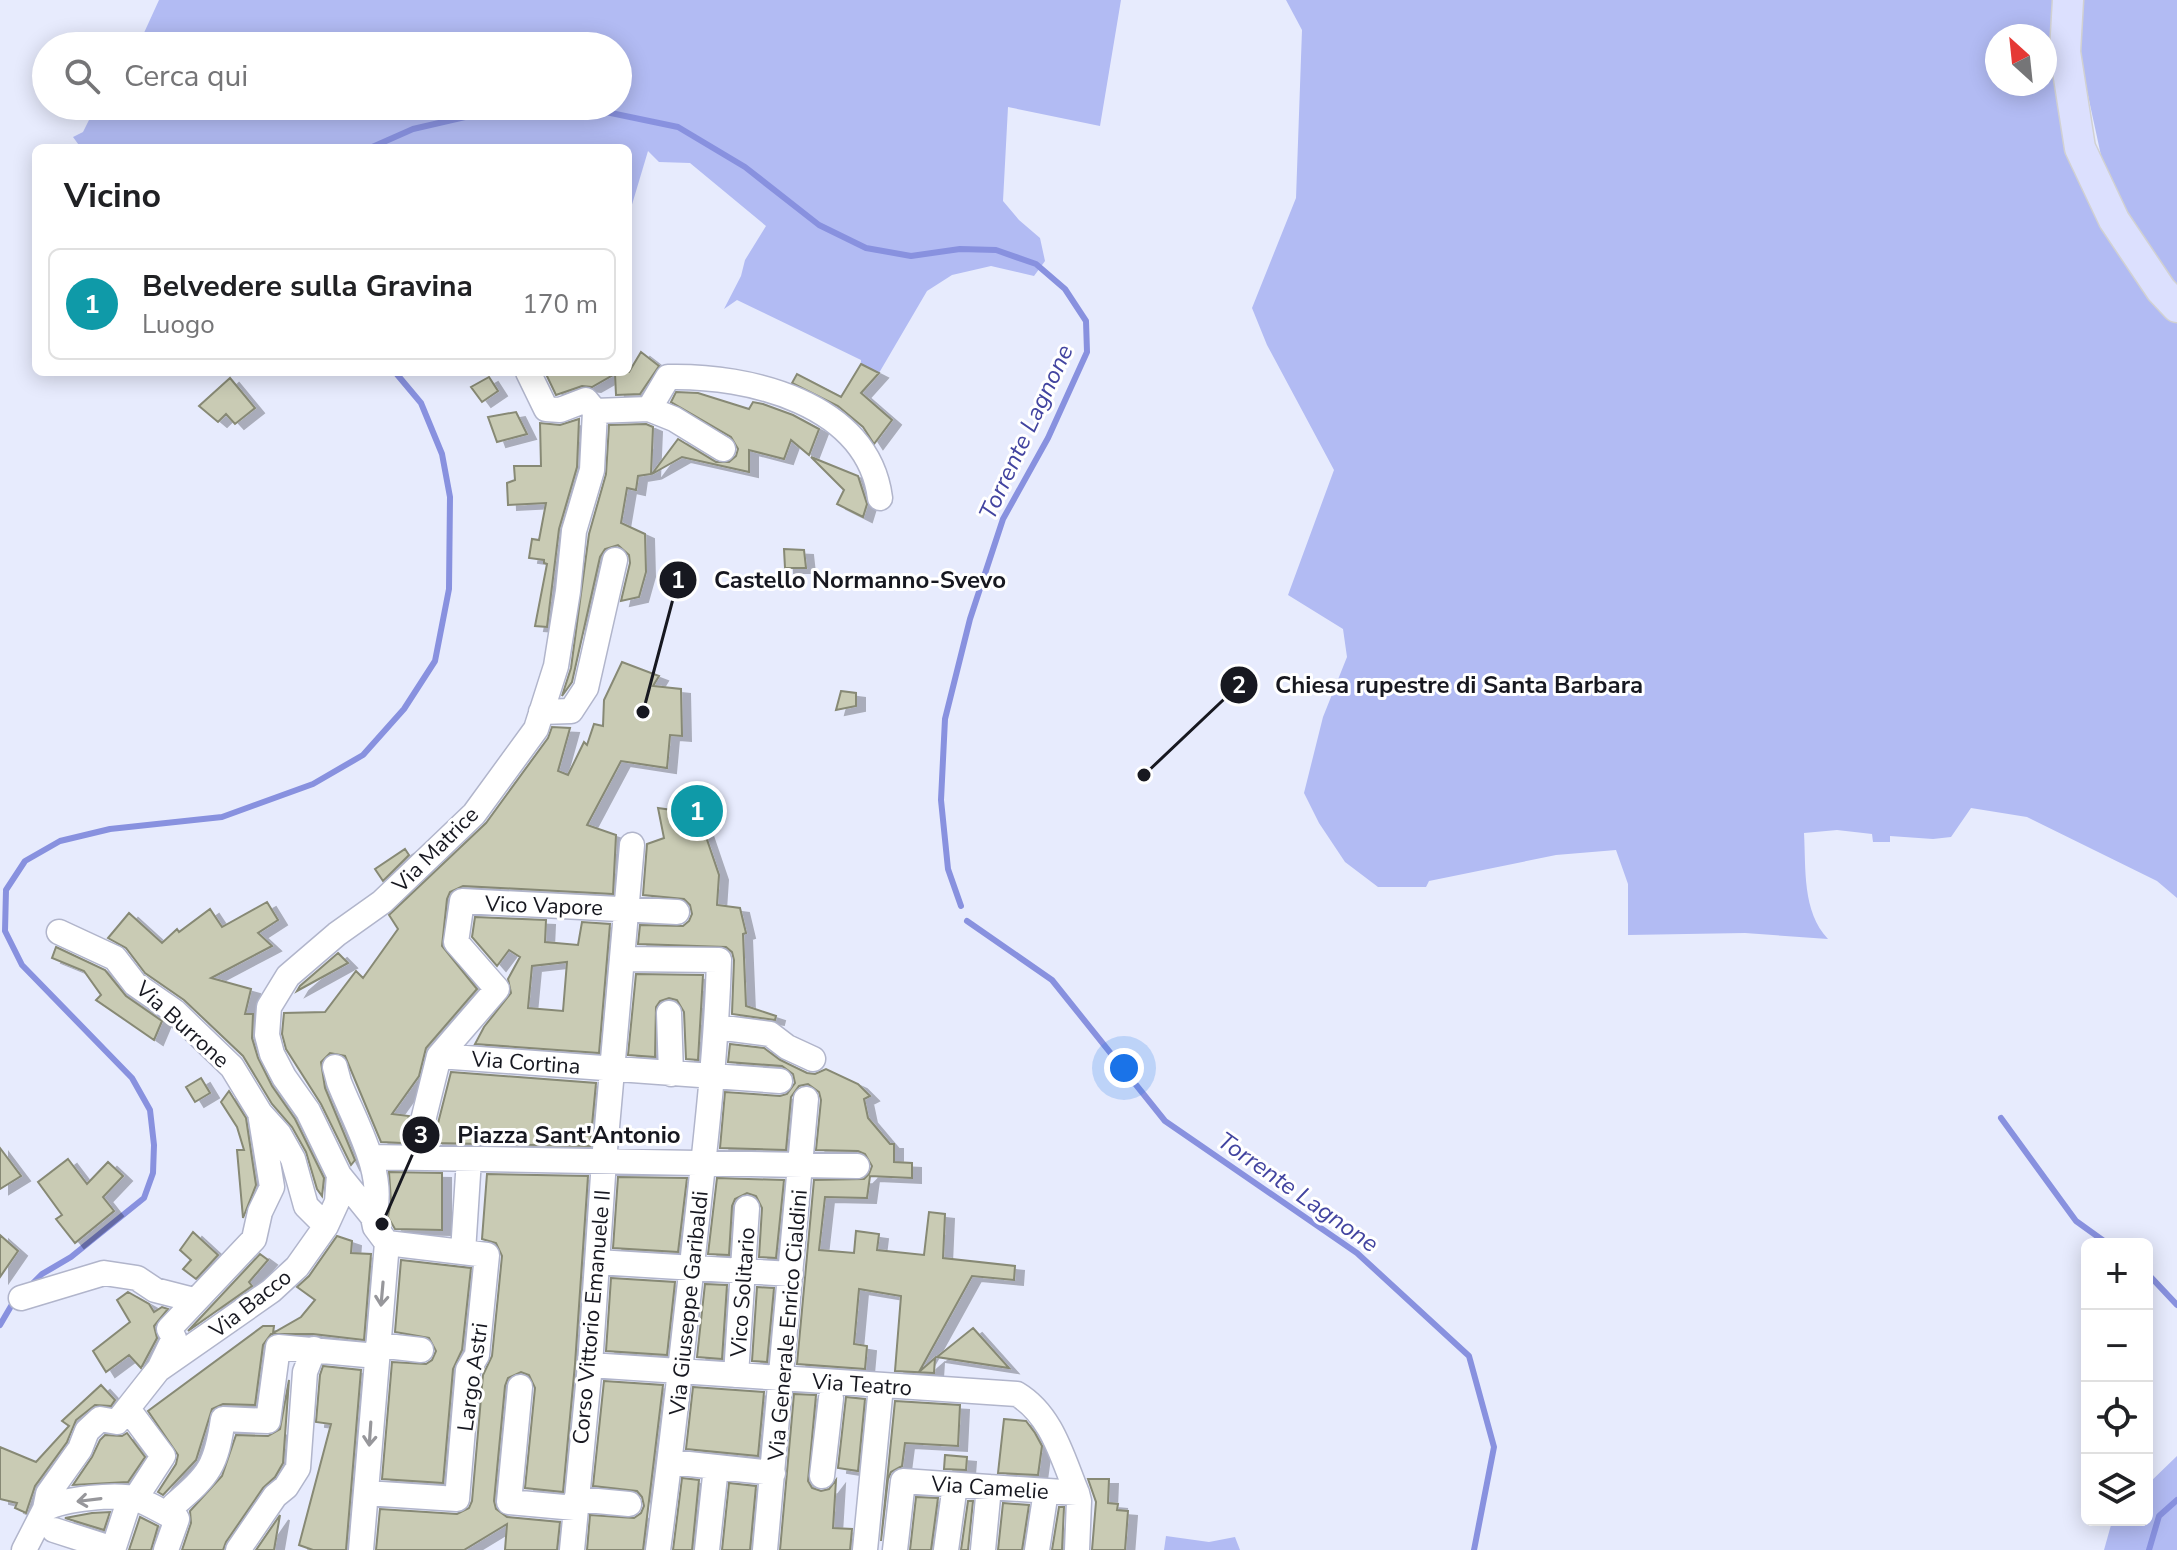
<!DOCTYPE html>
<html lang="it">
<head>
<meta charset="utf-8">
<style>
	body { margin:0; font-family:"Nunito Sans",sans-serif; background:#f6f6f6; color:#202124 }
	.controls { position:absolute; right:24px; bottom:24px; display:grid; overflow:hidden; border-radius:12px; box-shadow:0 4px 20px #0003 }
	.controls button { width:72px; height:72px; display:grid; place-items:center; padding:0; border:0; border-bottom:2px solid #e0e0e0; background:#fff; color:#202124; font:40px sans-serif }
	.compass { position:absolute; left:1985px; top:24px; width:72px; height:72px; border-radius:50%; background:#fff; box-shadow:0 4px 20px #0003; rotate:333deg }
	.you { position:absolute; left:1124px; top:1068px; width:28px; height:28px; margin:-20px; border:6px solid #fff; border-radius:50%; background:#1a73e8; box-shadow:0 0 0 12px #1a73e833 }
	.badge { display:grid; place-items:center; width:52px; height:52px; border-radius:50%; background:#81842f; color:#fff; font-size:26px; font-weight:700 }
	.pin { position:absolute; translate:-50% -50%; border:4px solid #fff; box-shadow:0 2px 8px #0006 }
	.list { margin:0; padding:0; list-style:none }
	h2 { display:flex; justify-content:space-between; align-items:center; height:104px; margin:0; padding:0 32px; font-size:34px }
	h2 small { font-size:26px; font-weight:400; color:#757577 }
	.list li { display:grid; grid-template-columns:52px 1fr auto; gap:24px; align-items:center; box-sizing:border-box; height:112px; margin:0 16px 16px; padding:0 16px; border:2px solid #e0e0e0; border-radius:12px }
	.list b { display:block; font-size:30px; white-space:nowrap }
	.list p { margin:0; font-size:26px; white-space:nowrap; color:#757577 }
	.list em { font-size:26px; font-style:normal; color:#757577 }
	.icon { flex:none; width:44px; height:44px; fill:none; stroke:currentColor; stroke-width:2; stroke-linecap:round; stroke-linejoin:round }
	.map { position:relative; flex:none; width:2177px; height:1550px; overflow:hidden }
	.search { position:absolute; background:#fff; box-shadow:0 4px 20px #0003; left:32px; top:32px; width:600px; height:88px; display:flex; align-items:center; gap:20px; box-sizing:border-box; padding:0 28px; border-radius:44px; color:#757577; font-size:30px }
	.panel { position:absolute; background:#fff; box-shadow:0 4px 20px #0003; left:32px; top:144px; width:600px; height:232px; border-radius:12px }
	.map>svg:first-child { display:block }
	.green { fill:#b2bbf3; fill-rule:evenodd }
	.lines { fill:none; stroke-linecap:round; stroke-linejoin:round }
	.stream { stroke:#8891df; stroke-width:6 }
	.building { fill:#c9cbb4; stroke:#878974; stroke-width:2; fill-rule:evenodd; filter:url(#shadow) }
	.minor-casing { stroke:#b1b5cb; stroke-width:27 }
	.major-casing { stroke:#d1d1d2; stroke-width:33 }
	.minor { stroke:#fff; stroke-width:24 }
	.major { stroke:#dce0fe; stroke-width:30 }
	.oneway { stroke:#97979b }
	.labels { text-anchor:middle; stroke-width:6; stroke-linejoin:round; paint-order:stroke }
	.street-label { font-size:22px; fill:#171820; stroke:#fff }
	.water-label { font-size:24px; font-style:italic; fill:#4244a0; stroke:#fff }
	.leader { fill:none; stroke:#171820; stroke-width:3 }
	.callout-dot { fill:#171820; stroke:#fff; stroke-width:3 }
	.mark-label { font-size:24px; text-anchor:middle; font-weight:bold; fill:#fff }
	.callout-label { font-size:24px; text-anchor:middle; font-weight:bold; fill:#171820; stroke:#fff; stroke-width:6; stroke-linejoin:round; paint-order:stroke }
</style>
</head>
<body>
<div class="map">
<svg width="2177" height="1550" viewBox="0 0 2177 1550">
	<defs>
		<filter id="shadow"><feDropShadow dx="9" dy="5" stdDeviation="0" flood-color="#0004"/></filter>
	</defs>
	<rect width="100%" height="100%" fill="#e7ebfd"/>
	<path class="green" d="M159,0h962l-21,126 -92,-19 -5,94 16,19 21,18 5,23 -11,15 -43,-10 -39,9 -25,16 -48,82 -18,-9v-4l-124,-60 -13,9 17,-33 4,-16 21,-34 -76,-63 -31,-1 -11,-11 -20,67v-70h-547l-8,-11 10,-5 13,-26h522v-60h-480z
		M1286,0h772l1,71 103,235 15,16v576l-20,-17 -130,-64 -56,-9 -20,29 -18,2 -43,-3v6h-17l-1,-8 -35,-4 -33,3c2,36 -2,78 24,106l-83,-6 -117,2v-51l-12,-34 -60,5 -127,26 -3,6h-48l-33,-25 -26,-39 -15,-30 19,-76 24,-60 -4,-28 -55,-34 46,-125 -67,-125 -15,-37 44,-110 6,-168zM1997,36h48v48h-48z
		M2081,0h96v291l-9,-8 -63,-109 -27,-125z
		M2177,1456v94h-73l7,-25 4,-5h32v-35z
		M1166,1536l43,6 26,-5 5,13h-76z"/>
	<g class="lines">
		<path class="stream" d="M370,148l43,-19 65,-15 104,-7 96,20 67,40 74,58 47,23 45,8 49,-7 36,1 40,14 29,25 21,32 1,31 -39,86 -45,81 -33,100 -25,100 -4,81 7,69 13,37
			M967,921l85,59 113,141 192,132 112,103 25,91 -20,103
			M2001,1118l75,103 32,23
			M2147,1273l30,32
			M31,1285l11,-11 29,-17 73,-59 9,-25 1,-28 -4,-35 -18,-32 -110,-113 -17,-34 1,-41 19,-29 35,-20 50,-12 112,-12 91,-33 50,-29 41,-46 31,-48 14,-72 1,-92 -8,-43 -21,-51 -26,-31
			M0,1325l14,-24
			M2149,1550l10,-34 18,-16"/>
	</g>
	<path class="building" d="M641,352l18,14 -19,28 -24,1 -1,-21 -23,13 -10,-1 -26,9 -11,-23h84z
		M861,364l18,9 -18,20 31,27 -18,24 -11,-17 -25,-21 -46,-23 5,-9 44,23z
		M489,377l9,14 -16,11 -11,-15z
		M230,378l25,30 -20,16 -9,-10 -8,8 -19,-16z
		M676,392l22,1 51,16 4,-7 10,2 30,11 26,14 -10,26 -18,-15 -7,19 -35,-9v22l-67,-15 -30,17 26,-35 38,23h13l7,-6 2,-7 -7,-12 -60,-35z
		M516,412l11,22 -30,8 -9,-25z
		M579,419l-2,48 -18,62 -12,98 -12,-1 12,-62 -3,-1v-3l-15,-2 3,-19 7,1 7,-37 -38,2 -1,-22 8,-3 -1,-14h27l-1,-43 20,2z
		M646,424l7,3 -2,47 -13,2 -2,14 -9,-2 -6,35 24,11 1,38 -7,25 -18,4 9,-38 -1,-8 -11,-10 -13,4 -5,8 -28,125 -10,14 9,-28 18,-134 17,-60 3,-49z
		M811,457l47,19 9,28 -4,13 -26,-13 7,-14z
		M784,549l20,1 2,18h-21z
		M622,662l37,14 -6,10 28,3 1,47 -12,-1 -3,33 -46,-7 -34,64 29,10 -3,59 -150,-8 -13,6 -3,7 -5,47 35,43 -51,59 -7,28 -27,38 17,2 -7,27 -21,-1 -36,-86 -15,-3 -9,9 4,26 30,72 -4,5 -30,-61 -35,-55 -4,-15 2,-21 41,-1 31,-41 7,7 35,-49 -9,-14 97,-92 62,-85 4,-11 18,1 -12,43 10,4 16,-33 3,3 7,-21 9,2 1,-26z
		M841,691l15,2v13l-20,4z
		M658,808l21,3 13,17 10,-3 17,50 -2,30 23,3 6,25 -3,1 3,72 30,10 -1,4 -43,-6 2,-54 -2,-8 -6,-5 -88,-3 2,-19 43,1 6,-5 3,-7 -2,-9 -6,-6 -41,-4 4,-51 17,-6z
		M405,849l4,6 -26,26 -8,-12z
		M267,902l11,18 -20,13 14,13 -61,32 40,11 -6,25h8l-1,24 6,20 14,28 23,33 29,59 -2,18 -5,-7 -11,-37 -14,-25 -20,-23 -29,-48 -59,-56 -39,-27 -19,-25 -18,-10 21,-25 33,30 15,-14 2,3 31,-23 12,18z
		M475,917l71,3 -1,22 33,3 4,-23 28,2 -11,129 -124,-9 9,-17 27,-34 -3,-14 12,-22 -11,-7 -12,16 -25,-29zM567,962l-4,49 -35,-3 4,-42z
		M56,947l49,23 21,26 36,25 -8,19 -58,-40 5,-5 -17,-24 -32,-13z
		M338,953l10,10 -51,28 3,-5z
		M636,974l67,1 -5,85 -12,-1 -2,-47 -7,-12 -8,-2 -9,3 -4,6 -1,50 -27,-2z
		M730,1044l34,4 16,12 27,13 8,1 11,-5 32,15 12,12 -6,3 4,19 22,26h4v18l18,1v15l-42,-2 -3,22 -42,-1 -6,53 35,3 2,-22 23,3 -2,16 47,5 5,-43 16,2 -2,44 72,8 -1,14 -42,-4 -53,96 16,-14 -1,15 -39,-2 6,-75 -42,-7 -5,55 13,2 -2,23 -68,-5 17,-184 50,-1 5,-5 3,-8 -7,-12 -7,-3 -42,-1 5,-50 -2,-8 -11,-8 -9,2 -8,11 -5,53 -66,-2 5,-56 55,4 7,-2 8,-11 -2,-9 -11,-8 -54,-4z
		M451,1072l145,11 -6,63 -157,-3z
		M201,1078l9,15 -15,9 -9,-15z
		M229,1091l17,27 10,67 -13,33 -6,-68h7l-7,-23 -16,-25z
		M0,1148l21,28 -21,13z
		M68,1159l19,25 21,-22 15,14 -20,21 11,14 -39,32 -19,-24 6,-4 -24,-33z
		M389,1172l53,1v57l-47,-1 -7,-12 3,-16z
		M487,1174l101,2 -13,188 -12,128 -38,-4 10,-100 -6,-13 -8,-3 -13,6 -3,8 -11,115 2,8 11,8 53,5 -3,28h-52l2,-26 -43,26h-88l4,-41 77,5 12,-6 3,-7 11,-126 9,-19 10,-100 -6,-13 -14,-4z
		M618,1177l69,1 -9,74 -65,-4z
		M717,1178l67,2 -8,78 -17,-1 3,-49 -6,-12 -9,-3 -12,6 -3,7 -3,49 -21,-1z
		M193,1232l25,23 -22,24 -13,-10 8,-9 -11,-10z
		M0,1235l18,16 -18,26z
		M337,1236l15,5 -1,12 20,1 -7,86 -51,-6h-42l-8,11 -8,60 -32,-1 -11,5 -16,51 -33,35 -5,-3 18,-28 2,-9 -30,-44 115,-85h11l-1,7 28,-16 14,-17 -18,-13 12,-11z
		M260,1254l8,6 -19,22 3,4 -64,45z
		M401,1260l70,8 -9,82 -9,19 -10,114 -61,-4 10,-117 34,2 6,-4 4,-9 -7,-13 -34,-6z
		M611,1278l64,4 -8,73 -61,-4z
		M705,1284l22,1 -5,74 -25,-2z
		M757,1287l17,1 -7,74 -15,-1z
		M128,1292l21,12 5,8 8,-5 6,2 -14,17 3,12 -16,30 -12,-13 -23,17 -13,-21 37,-29 -13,-22z
		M973,1328l36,40 -72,-11z
		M323,1366l38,4 -15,180h-33l-14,-5 32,-121 -15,-2 4,-47z
		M289,1380l-6,83 -8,14 -12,11 -37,54 -3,8h-41l9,-27 -1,-12 32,-35 14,-41 32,1 12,-7z
		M604,1381l59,4 -20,165h-56l3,-35 44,3 7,-5 3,-7 -2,-9 -5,-6 -44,-5z
		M101,1385l14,15 -4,6 -16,-1 -19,15 -9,22 -32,44 -9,27 -11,-5 2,-5 -17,-4v-52l36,15 33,-36 -7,-5z
		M693,1387l71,5 -6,64 -72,-7z
		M794,1394l22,1 -8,86 4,7 9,3 8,-2 7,-9 -3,48 19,1 -2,21h-70z
		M846,1397l19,2 -7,72 -20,-3z
		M895,1401l65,4 -2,41 -53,-3 -3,23 -11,6 -3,7 -7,62z
		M1004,1419l22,2 9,12 7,13 -4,29 -40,-2z
		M127,1433l18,24 -17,25 -55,3 19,-28 8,-17 5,-5 17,1z
		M945,1455l22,2 -1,13 -22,-1z
		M682,1478l17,2 -7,70h-19z
		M1088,1479h21l-1,24 10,1 -1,6 11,1 -3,39h-33l4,-48z
		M729,1483l27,3 -6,64h-28z
		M916,1497l22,1 -7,52h-21z
		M968,1501h5l-5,49h-7z
		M1003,1503l26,2 -7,45h-24z
		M1059,1507h5l-2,43h-10z
		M110,1512l-6,18 -39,-12 27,-5z
		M280,1515l-6,35h-18z
		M140,1517l18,9 -7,24h-22z"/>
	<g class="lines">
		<defs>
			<path id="minor" d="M528,372l18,37 14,1 26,-10 9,11
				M649,409l19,-32c80,-2 200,26 212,121
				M595,411l54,-2 25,10 49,30
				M541,712l30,-1 15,-23 29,-128
				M59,932l56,26 20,26 39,27 58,56 28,46 19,21 14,25 13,47 20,20
				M622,959l97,1c-3,102 -16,203 -27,305 -11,95 -21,190 -34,285
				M669,1013l2,61
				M717,1027l53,7 17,13 26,12
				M439,1056l341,25
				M335,1067l4,15c15,39 49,94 34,135
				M370,1157l487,9
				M414,1157l25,-101 58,-67 -41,-47 6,-41 215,11
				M387,1243l-12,-16 -2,-10 -34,-42 -31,-64 -24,-34 -12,-23 -5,-19 2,-28 19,-31 49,-42 45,-32 92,-88 62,-85 20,-63 12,-75 6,-60 18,-61 3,-59
				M463,1252l6,-93
				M597,1262l194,12
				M21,1298l83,-25 33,5 18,12 39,10
				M378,1345l43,5
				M590,1365l427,29c35,21 45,63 60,99l2,8 -2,49
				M160,1367l14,-29 -5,-9 85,-90 6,-27 12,-25 -12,-74
				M736,1375l11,-167
				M520,1387l-11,115 66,6
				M128,1409l35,47 -28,43
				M670,1462l103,11
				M822,1476l9,-78
				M366,1493l91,6 11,-129 9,-15 10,-100 -100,-12
				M576,1499l53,5
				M174,1505c36,-31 42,-39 49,-86l45,2 10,-74 99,9
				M45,1509c17,-10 72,-16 92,-10 13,5 27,14 40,20l-11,31
				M54,1530l59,19
				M24,1550l21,-41 3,-15 32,-45 7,-18 13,-12 17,3 41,-52 113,-79 26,-24 29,-41 11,-24 2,-27
				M113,1550l17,-52
				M238,1550l37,-54 11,-9 12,-19 7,-96 9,-23
				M361,1550l26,-307
				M572,1550l18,-185 14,-204 28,-316
				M707,1550l9,-83
				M765,1550l41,-451
				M865,1550l16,-164
				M895,1550l8,-69 174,12
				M946,1550l9,-65
				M983,1550l6,-63
				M1037,1550l9,-59"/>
			<path id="major" d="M2068,0l-3,52 15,96 34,72 47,70 16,17"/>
		</defs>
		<use href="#minor" class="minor-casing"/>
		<use href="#major" class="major-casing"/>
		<use href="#minor" class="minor"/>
		<use href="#major" class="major"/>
	</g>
	<defs><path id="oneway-shaft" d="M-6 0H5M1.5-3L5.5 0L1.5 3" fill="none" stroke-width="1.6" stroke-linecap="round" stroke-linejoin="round" transform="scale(2)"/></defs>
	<g class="oneway">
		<use href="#oneway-shaft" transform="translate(382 1294) rotate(95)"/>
		<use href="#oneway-shaft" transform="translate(370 1434) rotate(94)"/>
		<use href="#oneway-shaft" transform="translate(89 1500) rotate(173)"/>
	</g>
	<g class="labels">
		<g class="street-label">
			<text transform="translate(435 849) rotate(-45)" y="8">Via Matrice</text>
			<text transform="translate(544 905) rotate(2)" y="8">Vico Vapore</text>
			<text transform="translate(183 1024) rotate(42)" y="8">Via Burrone</text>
			<text transform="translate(526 1062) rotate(4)" y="8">Via Cortina</text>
			<text transform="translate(742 1292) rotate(-86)" y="8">Vico Solitario</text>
			<text transform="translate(250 1303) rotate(-38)" y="8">Via Bacco</text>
			<text transform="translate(688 1303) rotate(-84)" y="8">Via Giuseppe Garibaldi</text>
			<text transform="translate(591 1317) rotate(-85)" y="8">Corso Vittorio Emanuele II</text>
			<text transform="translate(787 1325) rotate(-85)" y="8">Via Generale Enrico Cialdini</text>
			<text transform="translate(472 1377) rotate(-82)" y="8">Largo Astri</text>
			<text transform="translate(862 1384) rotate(4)" y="8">Via Teatro</text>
			<text transform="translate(990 1487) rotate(4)" y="8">Via Camelie</text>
		</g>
		<g class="water-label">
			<text transform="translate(1026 432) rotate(-65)" y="8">Torrente Lagnone</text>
			<text transform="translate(1298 1192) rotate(35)" y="8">Torrente Lagnone</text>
		</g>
	</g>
	<path class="leader" d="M643 712L678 580M1144 775L1239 685M382 1224L421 1135"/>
	<g class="callout-dot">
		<circle cx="643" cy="712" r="8"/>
		<circle cx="1144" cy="775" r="8"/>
		<circle cx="382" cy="1224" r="8"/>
		<circle cx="678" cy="580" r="20"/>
		<circle cx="1239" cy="685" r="20"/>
		<circle cx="421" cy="1135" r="20"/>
	</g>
	<g class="mark-label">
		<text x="678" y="588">1</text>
		<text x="1239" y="693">2</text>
		<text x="421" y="1143">3</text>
	</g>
	<g class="callout-label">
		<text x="860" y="588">Castello Normanno-Svevo</text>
		<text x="1459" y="693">Chiesa rupestre di Santa Barbara</text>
		<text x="569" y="1143">Piazza Sant'Antonio</text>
	</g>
</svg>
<div class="controls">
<button>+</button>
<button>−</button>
<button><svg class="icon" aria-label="locate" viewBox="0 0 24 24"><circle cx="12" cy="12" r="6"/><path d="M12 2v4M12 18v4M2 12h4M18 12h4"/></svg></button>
<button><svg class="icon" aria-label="layers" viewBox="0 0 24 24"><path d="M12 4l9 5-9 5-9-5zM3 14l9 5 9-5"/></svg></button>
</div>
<svg class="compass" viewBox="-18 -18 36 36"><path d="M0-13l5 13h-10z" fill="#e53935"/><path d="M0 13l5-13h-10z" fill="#757577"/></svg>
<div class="you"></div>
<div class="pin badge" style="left:697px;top:811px;background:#0f9aa8">1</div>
<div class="search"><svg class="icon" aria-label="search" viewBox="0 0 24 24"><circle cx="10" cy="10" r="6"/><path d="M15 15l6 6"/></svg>Cerca qui</div>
<section class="panel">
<h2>Vicino<small></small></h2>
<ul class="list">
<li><span class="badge" style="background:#0f9aa8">1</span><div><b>Belvedere sulla Gravina</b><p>Luogo</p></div><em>170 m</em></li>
</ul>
</section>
</div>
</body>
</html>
